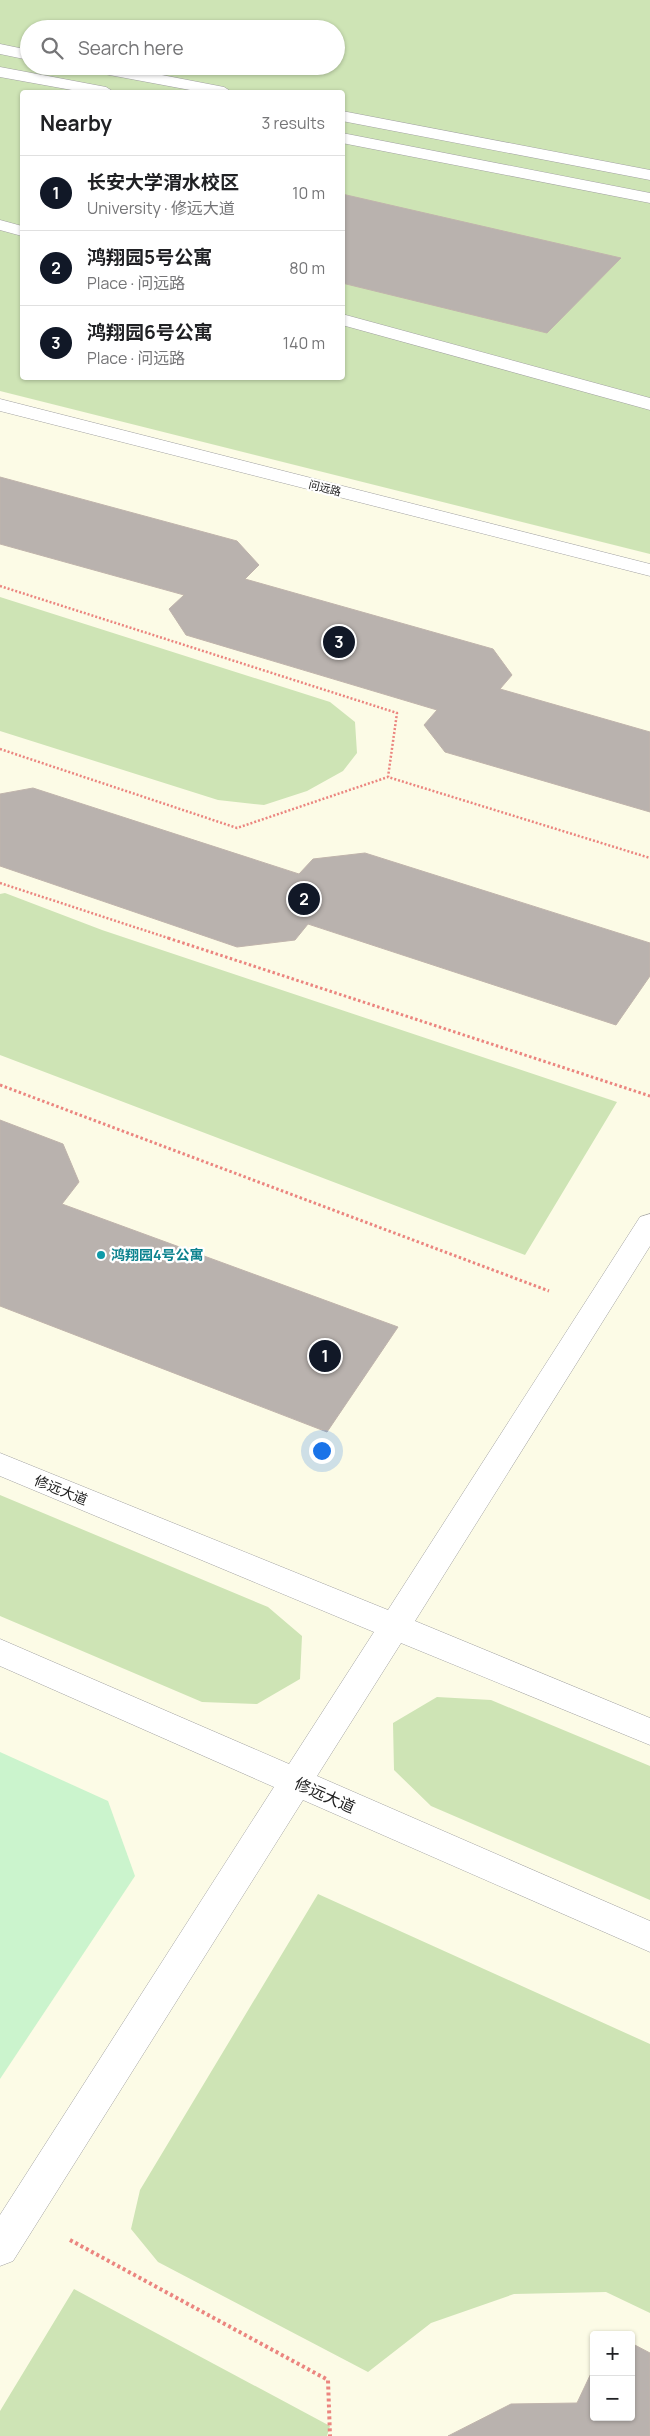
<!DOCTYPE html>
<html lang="en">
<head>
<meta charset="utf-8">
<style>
	body { margin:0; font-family:Manrope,"Noto Sans SC",sans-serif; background:#f6f6f6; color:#202124 }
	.controls { position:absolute; right:15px; bottom:15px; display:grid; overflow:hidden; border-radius:5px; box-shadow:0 1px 4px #0004 }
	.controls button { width:45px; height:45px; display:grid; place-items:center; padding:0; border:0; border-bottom:1px solid #e0e0e0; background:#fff; color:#202124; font:25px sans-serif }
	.you { position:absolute; left:321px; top:1450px; width:18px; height:18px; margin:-12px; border:4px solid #fff; border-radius:50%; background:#1a73e8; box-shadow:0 0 0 8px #1a73e833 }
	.badge { display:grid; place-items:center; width:32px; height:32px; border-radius:50%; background:#111827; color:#fff; font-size:16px; font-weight:700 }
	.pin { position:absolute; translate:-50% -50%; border:2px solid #fff; box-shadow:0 1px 5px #0006 }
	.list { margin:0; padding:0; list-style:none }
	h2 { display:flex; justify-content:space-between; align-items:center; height:65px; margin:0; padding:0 20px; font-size:21px }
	h2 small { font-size:16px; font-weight:400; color:#757577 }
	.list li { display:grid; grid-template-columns:32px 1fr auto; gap:15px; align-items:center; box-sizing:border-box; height:75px; padding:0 20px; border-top:1px solid #e0e0e0 }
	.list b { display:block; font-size:19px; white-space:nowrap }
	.list p { margin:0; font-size:16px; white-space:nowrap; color:#757577 }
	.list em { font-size:16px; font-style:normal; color:#757577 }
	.icon { flex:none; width:28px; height:28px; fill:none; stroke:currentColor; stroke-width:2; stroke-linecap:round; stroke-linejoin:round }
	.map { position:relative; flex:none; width:650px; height:2436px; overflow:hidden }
	.search { position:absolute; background:#fff; box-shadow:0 1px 4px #0004; left:20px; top:20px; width:325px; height:55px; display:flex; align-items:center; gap:12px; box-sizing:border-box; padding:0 18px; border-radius:28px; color:#757577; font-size:19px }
	.panel { position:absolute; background:#fff; box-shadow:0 1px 4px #0004; left:20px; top:90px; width:325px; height:290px; border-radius:5px }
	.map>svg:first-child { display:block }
	.education { fill:#fcfbe6; fill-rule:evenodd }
	.grass { fill:#cee4b5; fill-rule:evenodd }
	.park { fill:#cbf4cd }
	.building { fill:#b9b2ae; stroke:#c0b4ac }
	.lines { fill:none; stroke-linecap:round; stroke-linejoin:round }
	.minor-casing { stroke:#a2a2a2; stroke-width:1 }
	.path-far2 { stroke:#eb857f; stroke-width:2.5; stroke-dasharray:2 2; stroke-linecap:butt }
	.path-far1 { stroke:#eb857f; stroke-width:3; stroke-dasharray:2.5 2.5; stroke-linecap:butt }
	.path { stroke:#eb857f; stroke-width:4; stroke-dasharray:3 3; stroke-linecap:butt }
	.minor { fill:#fff; fill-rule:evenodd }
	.culture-dot { fill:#0f9aa8; stroke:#fff; stroke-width:2 }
	.labels { text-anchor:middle; stroke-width:4.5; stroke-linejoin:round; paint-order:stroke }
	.far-street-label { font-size:11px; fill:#212121; stroke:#fff }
	.culture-label { font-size:14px; font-weight:bold; fill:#0d838f; stroke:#fff; text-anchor:start }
	.street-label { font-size:14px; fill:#212121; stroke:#fff }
	.near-street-label { font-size:16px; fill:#212121; stroke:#fff }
</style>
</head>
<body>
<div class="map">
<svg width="650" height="2436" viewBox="0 0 650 2436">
	<rect width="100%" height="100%" fill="#f0ede8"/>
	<path class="education" d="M0,0h650v2436h-650zM29,29h307v37h-307zM22,92h320v286h-320zM594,2335h37v82h-37z"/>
	<path class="grass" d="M0,0h650v554l-650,-163zM29,29h307v37h-307zM22,92h320v286h-320z
		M0,597l330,105 25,20 2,31 -14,18 -36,20 -43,14 -46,-5 -218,-69z
		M5,893l97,37 515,172 -92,153 -525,-200v-161z
		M0,1495l268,112 34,29 -2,43 -43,25 -55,-2 -202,-86z
		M437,1697l54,3 159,66v134l-219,-94 -37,-36 -1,-47z
		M318,1894l332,150v269l-44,-21 -92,2 -83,29 -63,49 -210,-110 -27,-33 9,-39z
		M74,2289l256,137 -3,10h-327v-25z"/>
	<path class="park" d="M0,1752l108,49 27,75 -135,203z"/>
	<path class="building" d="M342,194l279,64 -74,75 -205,-50z
		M0,477l237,64 22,24 -14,14 248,70 19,26 -12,14 150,43v80l-205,-60 -21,-27 13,-15 -251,-75 -17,-26 15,-14 -184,-51z
		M33,788l266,86 14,-15 52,-6 285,90v33l-34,49 -308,-101 -13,16 -58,7 -237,-81v-72z
		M0,1120l63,24 16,38 -17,22 336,123 -71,105 -327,-126z
		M631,2343l19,10v83h-202l63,-32 66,-1 17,-36v50h37z"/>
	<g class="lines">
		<defs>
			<path id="minor" d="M0,44l29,6v10l-29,-6z
				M80,66h35l109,21 8,5h-31l-113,-21z
				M0,67l106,20 8,5h-31l-83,-15z
				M342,111l308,59v10l-308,-59z
				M342,133l308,60v10l-308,-60z
				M0,220l22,6v10l-22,-6z
				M342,314l308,84v12l-308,-85z
				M0,399l650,165v12l-650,-165z
				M650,1214v32l-235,375 235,97v27l-249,-102 -84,133 333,145v31l-347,-152 -290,461 -13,5v-51l274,-428 -274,-121v-27l289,125 85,-132 -374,-156v-23l388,157 252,-393z"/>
		</defs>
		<use href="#minor" class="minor-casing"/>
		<path class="path-far2" d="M0,586l397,127 -9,64 262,81
			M0,749l237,79 151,-51
			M0,883l171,56"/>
		<path class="path-far1" d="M168,938l482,158
			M0,1085l549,206"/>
		<path class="path" d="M70,2240l258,140 2,56"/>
		<use href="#minor" class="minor"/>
	</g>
	<circle class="culture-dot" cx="101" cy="1255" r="5"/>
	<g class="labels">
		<g class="far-street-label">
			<text transform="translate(325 488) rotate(14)" y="4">问远路</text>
		</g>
		<g class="culture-label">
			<text x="111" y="1260">鸿翔园4号公寓</text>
		</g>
		<g class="street-label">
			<text transform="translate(61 1490) rotate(22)" y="5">修远大道</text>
		</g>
		<g class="near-street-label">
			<text transform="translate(325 1795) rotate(24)" y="6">修远大道</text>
		</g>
	</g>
</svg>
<div class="controls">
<button>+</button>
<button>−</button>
</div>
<div class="you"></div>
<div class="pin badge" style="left:325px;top:1356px">1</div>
<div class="pin badge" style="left:304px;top:899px">2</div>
<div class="pin badge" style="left:339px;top:642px">3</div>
<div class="search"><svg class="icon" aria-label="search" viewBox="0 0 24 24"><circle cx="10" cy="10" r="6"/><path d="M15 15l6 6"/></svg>Search here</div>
<section class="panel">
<h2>Nearby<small>3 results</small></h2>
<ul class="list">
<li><span class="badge">1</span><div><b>长安大学渭水校区</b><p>University · 修远大道</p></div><em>10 m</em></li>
<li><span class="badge">2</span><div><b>鸿翔园5号公寓</b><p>Place · 问远路</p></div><em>80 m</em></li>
<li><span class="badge">3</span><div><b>鸿翔园6号公寓</b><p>Place · 问远路</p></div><em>140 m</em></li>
</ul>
</section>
</div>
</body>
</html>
